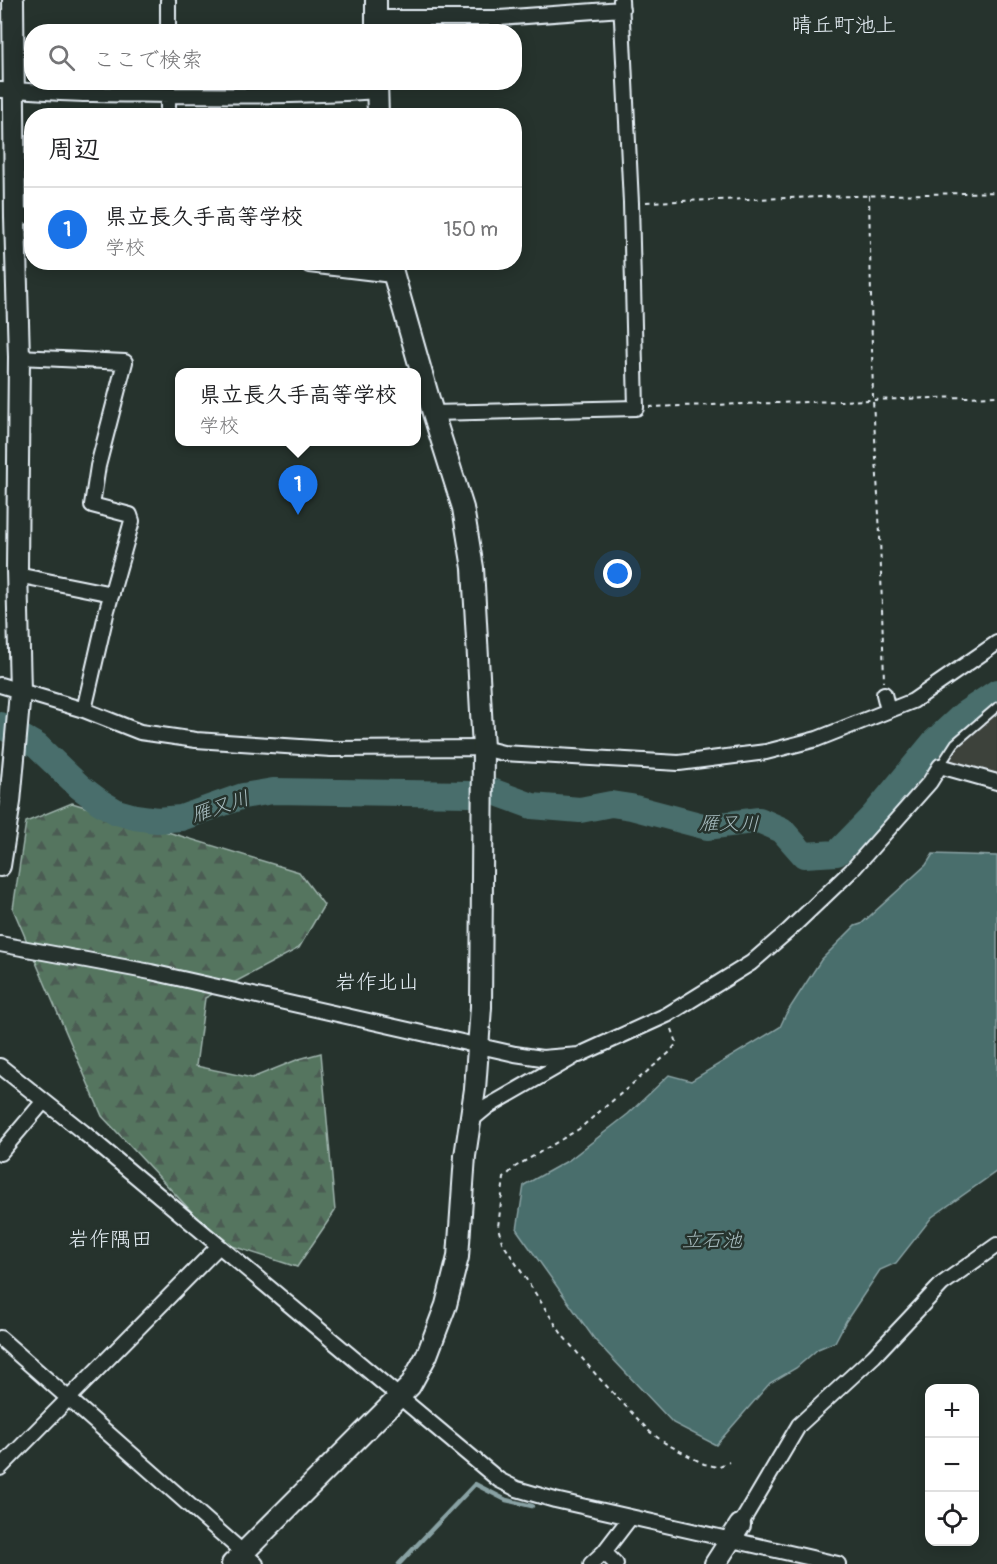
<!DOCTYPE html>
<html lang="ja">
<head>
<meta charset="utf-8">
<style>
	body { margin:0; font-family:Pangolin,"Klee One",sans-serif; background:#f2f2f2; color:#202124 }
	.controls { position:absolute; right:18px; bottom:18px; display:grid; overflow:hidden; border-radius:12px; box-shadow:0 3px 15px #0003 }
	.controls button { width:54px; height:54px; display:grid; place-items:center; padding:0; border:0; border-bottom:2px solid #e0e0e0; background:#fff; color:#202124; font:30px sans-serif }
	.you { position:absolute; left:618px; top:574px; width:21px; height:21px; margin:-15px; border:4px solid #fff; border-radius:50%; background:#1a73e8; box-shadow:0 0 0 9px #1a73e833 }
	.badge { display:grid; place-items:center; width:39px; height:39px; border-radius:50%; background:#1a73e8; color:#fff; font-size:20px; font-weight:700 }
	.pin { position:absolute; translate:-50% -50px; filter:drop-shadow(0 2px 3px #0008) }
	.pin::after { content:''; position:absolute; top:32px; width:21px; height:18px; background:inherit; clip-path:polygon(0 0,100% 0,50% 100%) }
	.popup { position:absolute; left:175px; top:368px; width:246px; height:78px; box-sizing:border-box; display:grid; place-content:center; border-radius:12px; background:#fff; filter:drop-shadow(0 2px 4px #0005); font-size:20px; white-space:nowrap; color:#757577 }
	.popup b { font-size:22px; color:#202124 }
	.popup::after { content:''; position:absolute; left:50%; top:100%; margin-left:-12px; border:12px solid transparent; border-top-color:#fff }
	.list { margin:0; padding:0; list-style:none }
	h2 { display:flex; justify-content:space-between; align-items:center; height:78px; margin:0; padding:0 24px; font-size:26px }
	h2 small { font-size:20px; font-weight:400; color:#757577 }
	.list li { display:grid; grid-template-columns:39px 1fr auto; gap:18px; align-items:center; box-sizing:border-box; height:84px; padding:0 24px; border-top:2px solid #e0e0e0 }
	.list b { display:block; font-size:22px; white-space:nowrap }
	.list p { margin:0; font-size:20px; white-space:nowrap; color:#757577 }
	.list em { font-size:20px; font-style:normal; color:#757577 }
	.icon { flex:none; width:33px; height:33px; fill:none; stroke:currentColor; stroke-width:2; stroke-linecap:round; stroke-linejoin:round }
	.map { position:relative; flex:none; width:997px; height:1564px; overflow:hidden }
	.search { position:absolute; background:#fff; box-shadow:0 3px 15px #0003; left:24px; top:24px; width:498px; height:66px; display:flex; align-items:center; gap:15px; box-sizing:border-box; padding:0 21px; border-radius:24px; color:#757577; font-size:22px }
	.panel { position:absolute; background:#fff; box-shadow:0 3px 15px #0003; left:24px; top:108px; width:498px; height:162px; border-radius:24px }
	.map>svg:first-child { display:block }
	.built { fill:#3c423b }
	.forest { fill:url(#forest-firs); stroke:#9eb3ac; stroke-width:1.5 }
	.water { fill:#496e6c; stroke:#89a2a4; stroke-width:1.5 }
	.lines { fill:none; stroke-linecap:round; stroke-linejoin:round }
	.stream { stroke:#89a2a4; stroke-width:4.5 }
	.river { stroke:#496e6c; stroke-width:26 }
	.lane-casing { stroke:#e8f1f8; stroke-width:11 }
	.street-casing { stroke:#e8f1f8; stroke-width:18 }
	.secondary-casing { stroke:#e8f1f8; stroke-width:24 }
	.path { stroke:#e8f1f8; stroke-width:2; stroke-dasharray:4.5 4.5; stroke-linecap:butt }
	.lane { stroke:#26332d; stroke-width:7 }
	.street { stroke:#26332d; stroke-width:14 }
	.secondary { stroke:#26332d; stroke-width:20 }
	.labels { text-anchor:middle; stroke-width:5; stroke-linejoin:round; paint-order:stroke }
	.water-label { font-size:20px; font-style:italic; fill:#a8bdc0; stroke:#26332d }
	.quarter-label { font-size:21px; fill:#e8f1f8; stroke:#26332d }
</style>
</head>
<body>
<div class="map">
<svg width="997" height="1564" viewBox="0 0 997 1564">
	<defs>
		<pattern id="forest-firs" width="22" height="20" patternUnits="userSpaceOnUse" patternTransform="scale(1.5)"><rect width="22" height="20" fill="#54755f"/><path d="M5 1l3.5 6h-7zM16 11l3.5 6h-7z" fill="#4c5c53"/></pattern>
	</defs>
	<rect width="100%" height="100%" fill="#26332d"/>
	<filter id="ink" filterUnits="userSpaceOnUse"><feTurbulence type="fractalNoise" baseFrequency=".0167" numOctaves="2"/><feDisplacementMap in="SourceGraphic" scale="12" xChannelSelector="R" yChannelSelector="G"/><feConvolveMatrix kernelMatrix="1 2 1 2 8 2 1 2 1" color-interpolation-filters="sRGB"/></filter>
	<g filter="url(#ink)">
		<path class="built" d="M997,679v97l-87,-20 81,-73z"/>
		<path class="forest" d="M72,803l227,69 25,33 -25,43 -94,50 -9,68 56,12 47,-19 22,-6 14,158 -38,56 -77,-25 -118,-126 -89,-207 13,-87z"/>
		<path class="water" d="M933,854l64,2v315l-65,46 -36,46 -16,7 -34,51 -11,21 -17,7 -22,19 -26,15 -54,62 -43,-22 -78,-83 -78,-110 7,-45 45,-25 59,-46 41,-39 22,6 89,-54 6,-13 35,-54 34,-34 6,-2 65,-59z"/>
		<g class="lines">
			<path class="stream" d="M399,1564l76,-80 31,16 26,6"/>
			<path class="river" d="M0,725l37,21 43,41 20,15 17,10 18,5 22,3 24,-2 62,-22 30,-5 197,3
				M494,792l38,14 48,4 31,-6 20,3 76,20 52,-7 23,10 22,25 33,-2 36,-37 61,-74 30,-28 33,-22"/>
			<defs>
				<path id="lane" d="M940,766l15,-23 42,-36"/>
				<path id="street" d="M168,0v32
					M376,18h123l123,-9
					M168,82v34
					M0,90c31,0 61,4 92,4 95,1 191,4 286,-3
					M15,217l17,-1
					M306,262l3,3 83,10
					M19,357l106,5 -27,104 -6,39 38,10 2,6 -25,89 -23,100
					M433,413l203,-5 -5,-205 -10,-203
					M17,575l95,19
					M0,685l84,25 56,22 56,8 135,9 152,-1 20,5 176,10 87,-11 51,-13 96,-38 84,-58
					M884,694l4,16
					M0,944l151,28 364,82 27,4 37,-3 88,-40 84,-52 37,-32 64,-61 78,-88 10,-16 57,16
					M0,1066l83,66 416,348 18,9 38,11 283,64
					M470,1121l17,-14 87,-50
					M0,1153l44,-52
					M0,1338l256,226
					M0,1468l219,-222
					M740,1525l59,-100 75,-69 68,-72 55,-39
					M604,1552l12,12
					M591,1564l13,-12 26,-34"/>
				<path id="secondary" d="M376,0v32
					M377,82l1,34
					M0,866l10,-64 10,-110 -3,-123 2,-212 -4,-140 -2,-217
					M232,1564l178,-178 17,-31 19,-50 12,-48 7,-101 10,-67 6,-82 2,-259 -10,-180 -10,-60 -30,-95 -43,-151
					M715,1564l25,-39"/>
			</defs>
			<use href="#lane" class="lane-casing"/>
			<use href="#street" class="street-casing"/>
			<use href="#secondary" class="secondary-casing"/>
			<path class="path" d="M869,195l4,204 7,136 4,147
				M646,202l351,-10
				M649,407l348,-11
				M672,1029l5,14 -8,10 -90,76 -64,38 -11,11 -6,49 4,15 61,94 35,41 52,55 15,11 39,21 13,3 12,-5"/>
			<use href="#lane" class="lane"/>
			<use href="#street" class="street"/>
			<use href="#secondary" class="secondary"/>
		</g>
	</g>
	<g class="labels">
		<g class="water-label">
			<text transform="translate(220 806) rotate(-18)" y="7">雁又川</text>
			<text transform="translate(729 823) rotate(1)" y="7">雁又川</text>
			<text x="712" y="1247">立石池</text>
		</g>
		<g class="quarter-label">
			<text x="844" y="32">晴丘町池上</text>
			<text x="377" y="989">岩作北山</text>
			<text x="110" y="1246">岩作隅田</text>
		</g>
	</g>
</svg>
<div class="controls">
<button>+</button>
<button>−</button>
<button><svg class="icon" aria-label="locate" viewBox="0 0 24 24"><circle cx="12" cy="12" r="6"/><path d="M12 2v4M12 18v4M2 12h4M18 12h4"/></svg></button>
</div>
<div class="you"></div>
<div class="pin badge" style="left:298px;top:515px">1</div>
<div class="popup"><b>県立長久手高等学校</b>学校</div>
<div class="search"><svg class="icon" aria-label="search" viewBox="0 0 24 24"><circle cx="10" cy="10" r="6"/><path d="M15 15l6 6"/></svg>ここで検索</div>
<section class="panel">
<h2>周辺<small></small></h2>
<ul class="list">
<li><span class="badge">1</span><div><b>県立長久手高等学校</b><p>学校</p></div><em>150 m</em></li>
</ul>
</section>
</div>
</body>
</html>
